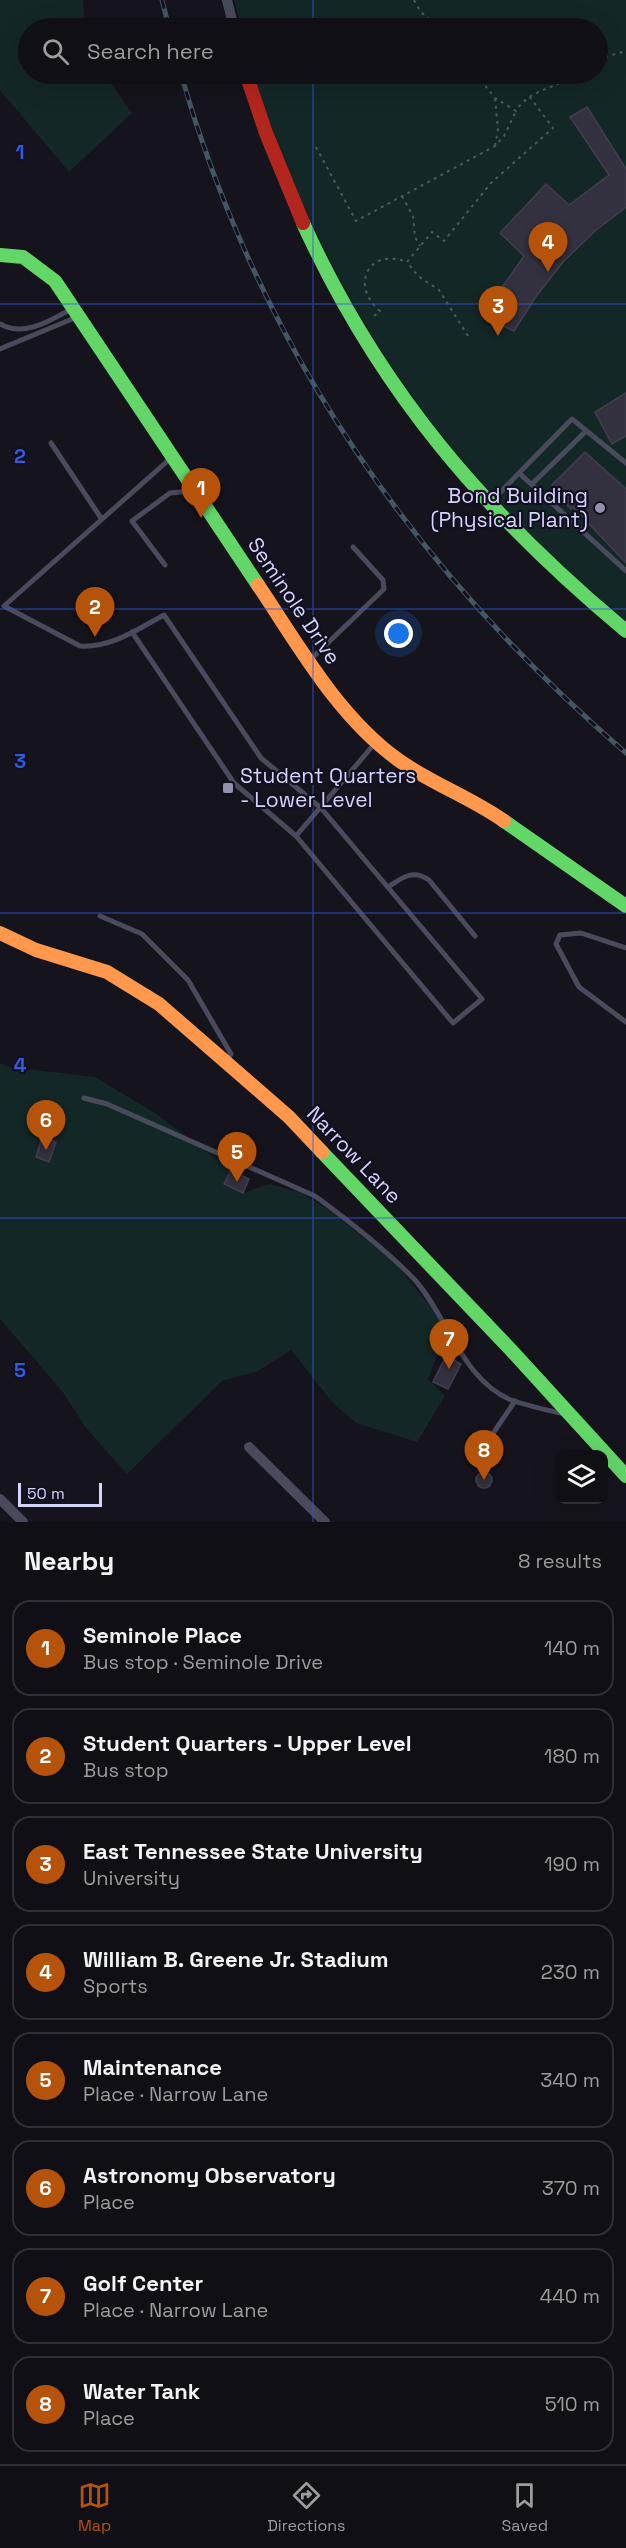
<!DOCTYPE html>
<html lang="en">
<head>
<meta charset="utf-8">
<style>
	body { margin:0; font-family:"Space Grotesk",sans-serif; background:#1e1d22; color:#f1f3f6 }
	.controls { position:absolute; right:18px; bottom:18px; display:grid; overflow:hidden; border-radius:12px; box-shadow:0 6px 24px #0002 }
	.controls button { width:54px; height:54px; display:grid; place-items:center; padding:0; border:0; border-bottom:2px solid #302f34; background:#100f15; color:#f1f3f6; font:30px sans-serif }
	.scale { position:absolute; left:18px; bottom:15px; width:84px; box-sizing:border-box; padding-left:6px; border:3px solid #d6d3fb; border-top:0; font-size:16px; line-height:21px; white-space:nowrap; color:#d6d3fb; -webkit-text-stroke:4px #121020; paint-order:stroke }
	.you { position:absolute; left:399px; top:634px; width:21px; height:21px; margin:-15px; border:4px solid #fff; border-radius:50%; background:#1a73e8; box-shadow:0 0 0 9px #1a73e833 }
	.badge { display:grid; place-items:center; width:39px; height:39px; border-radius:50%; background:#b45309; color:#fff; font-size:20px; font-weight:700 }
	.pin { position:absolute; translate:-50% -50px; filter:drop-shadow(0 2px 3px #0008) }
	.pin::after { content:''; position:absolute; top:32px; width:21px; height:18px; background:inherit; clip-path:polygon(0 0,100% 0,50% 100%) }
	.list { margin:0; padding:0; list-style:none }
	h2 { display:flex; justify-content:space-between; align-items:center; height:78px; margin:0; padding:0 24px; font-size:26px }
	h2 small { font-size:20px; font-weight:400; color:#9c9ca0 }
	.list li { display:grid; grid-template-columns:39px 1fr auto; gap:18px; align-items:center; box-sizing:border-box; height:96px; margin:0 12px 12px; padding:0 12px; border:2px solid #302f34; border-radius:18px }
	.list b { display:block; font-size:22px; white-space:nowrap }
	.list p { margin:0; font-size:20px; white-space:nowrap; color:#9c9ca0 }
	.list em { font-size:20px; font-style:normal; color:#9c9ca0 }
	.icon { flex:none; width:33px; height:33px; fill:none; stroke:currentColor; stroke-width:2; stroke-linecap:round; stroke-linejoin:round }
	.map { position:relative; flex:none; width:626px; height:1522px; overflow:hidden }
	.search { position:absolute; background:#100f15; box-shadow:0 6px 24px #0002; left:18px; right:18px; top:18px; height:66px; display:flex; align-items:center; gap:15px; box-sizing:border-box; padding:0 21px; border-radius:33px; color:#9c9ca0; font-size:22px }
	.sheet { height:942px; background:#100f15 }
	nav { display:flex; justify-content:space-around; align-items:center; box-sizing:border-box; height:84px; border-top:2px solid #302f34; background:#100f15; font-size:16px; color:#9c9ca0 }
	nav a { display:grid; justify-items:center; gap:3px }
	nav .on { color:#b45309 }
	.map>svg:first-child { display:block }
	.green { fill:#132726 }
	.building { fill:#33313f; stroke:#413e4f; stroke-width:1.5 }
	.lines { fill:none; stroke-linecap:round; stroke-linejoin:round }
	.path { stroke:#4b5963; stroke-width:2; stroke-dasharray:3 4.5; stroke-linecap:butt }
	.lane { stroke:#4a4a5d; stroke-width:5 }
	.street { stroke:#4a4a5d; stroke-width:10 }
	.fast { stroke:#63d668; stroke-width:14 }
	.slow { stroke:#ff974d; stroke-width:14 }
	.jam { stroke:#b3261e; stroke-width:14 }
	.rail-casing { stroke:#435663; stroke-width:5 }
	.rail { stroke:#121020; stroke-width:3; stroke-dasharray:9; stroke-linecap:butt }
	.grid { fill:none; stroke:#305bdc; stroke-width:1.5; stroke-opacity:0.55 }
	.poi-dot { fill:#9290ad; stroke:#121020; stroke-width:2 }
	.labels { text-anchor:middle; stroke-width:4.5; stroke-linejoin:round; paint-order:stroke }
	.poi-label { font-size:21px; fill:#d6d3fb; stroke:#121020; text-anchor:end }
	.street-label { font-size:21px; fill:#d6d3fb; stroke:#121020 }
	.grid-label { font-size:20px; text-anchor:middle; font-weight:bold; fill:#305bdc; stroke:#121020; stroke-width:4.5; stroke-linejoin:round; paint-order:stroke }
</style>
</head>
<body>
<div class="map">
<svg width="626" height="1522" viewBox="0 0 626 1522">
	<rect width="100%" height="100%" fill="#15141c"/>
	<path class="green" d="M0,0h83l2,28h-57v46h76l28,39 -63,59 -69,-82z
		M234,0h392v621c-183,-148 -301,-324 -373,-547h345v-46h-357z
		M0,1063l9,4 86,10 60,36 76,57 -6,14 18,9 27,-9 32,9 31,20 59,47 56,67 -20,52 17,17 -28,46 -61,-19 -24,-21 -41,-52 -33,21 -36,10 -95,93 -41,-46 -24,-37 -62,-72z"/>
	<path class="building" d="M587,107l39,62v38l-31,24 -31,30 -27,34 -23,36 -32,-15 42,-60 -24,-23 46,-49 23,21 40,-30 -39,-58z
		M626,393v43l-14,8 -17,-32z
		M585,452l41,37v74l-53,-56 -2,2 -16,-17 2,-2 -5,-5z
		M42,1137l14,5 -7,20 -13,-5z
		M231,1170l18,9 -6,14 -19,-9z
		M446,1356l15,8 -13,25 -15,-7z
		M476 1480a8 8 0 1 1 16 0a8 8 0 1 1-16 0Z"/>
	<g class="lines">
		<path class="path" d="M414,0l6,11 18,17
			M598,59l28,-8
			M476,74l19,24 21,13c13,-22 39,-21 57,-37
			M495,146l3,-17 -3,-31
			M316,147l40,74 139,-75 9,-10 12,-25
			M402,196l11,20 2,21 5,9
			M374,316l6,-5c-31,-26 -11,-64 27,-49
			M468,336l-29,-46 -21,-14 -11,-14 25,-30 12,9 47,-58 62,-55 -24,-32"/>
		<path class="lane" d="M0,324c24,14 51,-4 73,-16
			M0,349l77,-32
			M51,443l50,75
			M171,458l-167,148 76,40c31,2 58,-17 84,-31l97,143 60,50 161,191 -29,24 -157,-187
			M519,473l53,-54 54,44
			M532,484l54,-53
			M490,503l29,-30 107,98
			M165,565l-33,-44 38,-28 22,-2
			M132,632l102,151 62,53 80,-94
			M310,660l74,-71 -1,-9 -30,-33
			M388,887c15,-10 25,-18 41,-7l46,56
			M100,916l42,18 46,46 43,74 -4,7
			M626,948l-45,-15 -21,2 -4,9 23,43 47,35
			M84,1098l23,6 208,92c34,25 70,53 99,83 33,36 48,101 97,121 17,6 36,10 53,14
			M475,1460l40,-59"/>
		<path class="street" d="M227,0l7,28
			M249,1447l76,75
			M0,1499l23,23"/>
		<path class="fast" d="M303,223c77,169 182,290 323,408
			M0,255l23,2 32,24 203,304
			M504,821l122,85
			M322,1152l189,198 115,126"/>
		<path class="slow" d="M258,585c41,61 79,130 139,174 33,24 73,38 107,62
			M0,933l36,17 71,22 52,32 130,113 33,35"/>
		<path class="jam" d="M246,74l20,59 37,90"/>
		<defs>
			<path id="rail" d="M162,0l7,28
				M181,74c77,271 233,496 445,679"/>
		</defs>
		<use href="#rail" class="rail-casing"/>
		<use href="#rail" class="rail"/>
	</g>
	<path class="grid" d="M313,0v28M313,74v1448M0,304h626M0,609h626M0,913h626M0,1218h626"/>
	<g class="poi-dot">
		<circle cx="600" cy="508" r="6"/>
		<rect x="222" y="782" width="12" height="12" rx="3"/>
	</g>
	<g class="labels">
		<g class="poi-label">
			<text x="588" y="503">Bond Building<tspan x="588" dy="24">(Physical Plant)</tspan></text>
			<text x="240" y="783" text-anchor="start">Student Quarters<tspan x="240" dy="24">- Lower Level</tspan></text>
		</g>
		<g class="street-label">
			<text transform="translate(294 601) rotate(56)" y="7">Seminole Drive</text>
			<text transform="translate(354 1155) rotate(46)" y="7">Narrow Lane</text>
		</g>
	</g>
	<g class="grid-label">
		<text x="20" y="159">1</text>
		<text x="20" y="463">2</text>
		<text x="20" y="768">3</text>
		<text x="20" y="1072">4</text>
		<text x="20" y="1377">5</text>
	</g>
</svg>
<div class="controls">
<button><svg class="icon" aria-label="layers" viewBox="0 0 24 24"><path d="M12 4l9 5-9 5-9-5zM3 14l9 5 9-5"/></svg></button>
</div>
<div class="scale">50 m</div>
<div class="you"></div>
<div class="pin badge" style="left:201px;top:518px">1</div>
<div class="pin badge" style="left:95px;top:637px">2</div>
<div class="pin badge" style="left:498px;top:336px">3</div>
<div class="pin badge" style="left:548px;top:272px">4</div>
<div class="pin badge" style="left:237px;top:1182px">5</div>
<div class="pin badge" style="left:46px;top:1150px">6</div>
<div class="pin badge" style="left:449px;top:1369px">7</div>
<div class="pin badge" style="left:484px;top:1480px">8</div>
<div class="search"><svg class="icon" aria-label="search" viewBox="0 0 24 24"><circle cx="10" cy="10" r="6"/><path d="M15 15l6 6"/></svg>Search here</div>
</div>
<section class="sheet">
<h2>Nearby<small>8 results</small></h2>
<ul class="list">
<li><span class="badge">1</span><div><b>Seminole Place</b><p>Bus stop · Seminole Drive</p></div><em>140 m</em></li>
<li><span class="badge">2</span><div><b>Student Quarters - Upper Level</b><p>Bus stop</p></div><em>180 m</em></li>
<li><span class="badge">3</span><div><b>East Tennessee State University</b><p>University</p></div><em>190 m</em></li>
<li><span class="badge">4</span><div><b>William B. Greene Jr. Stadium</b><p>Sports</p></div><em>230 m</em></li>
<li><span class="badge">5</span><div><b>Maintenance</b><p>Place · Narrow Lane</p></div><em>340 m</em></li>
<li><span class="badge">6</span><div><b>Astronomy Observatory</b><p>Place</p></div><em>370 m</em></li>
<li><span class="badge">7</span><div><b>Golf Center</b><p>Place · Narrow Lane</p></div><em>440 m</em></li>
<li><span class="badge">8</span><div><b>Water Tank</b><p>Place</p></div><em>510 m</em></li>
</ul>
</section>
<nav>
<a class="on"><svg class="icon" aria-label="map" viewBox="0 0 24 24"><path d="M3 6l6-2 6 2 6-2v14l-6 2-6-2-6 2zM9 4v14M15 6v14"/></svg>Map</a>
<a><svg class="icon" aria-label="directions" viewBox="0 0 24 24"><path d="M12 3l9 9-9 9-9-9zM9 14v-3h6M13 9l2 2-2 2"/></svg>Directions</a>
<a><svg class="icon" aria-label="saved" viewBox="0 0 24 24"><path d="M7 4h10v16l-5-4-5 4z"/></svg>Saved</a>
</nav>
</body>
</html>
